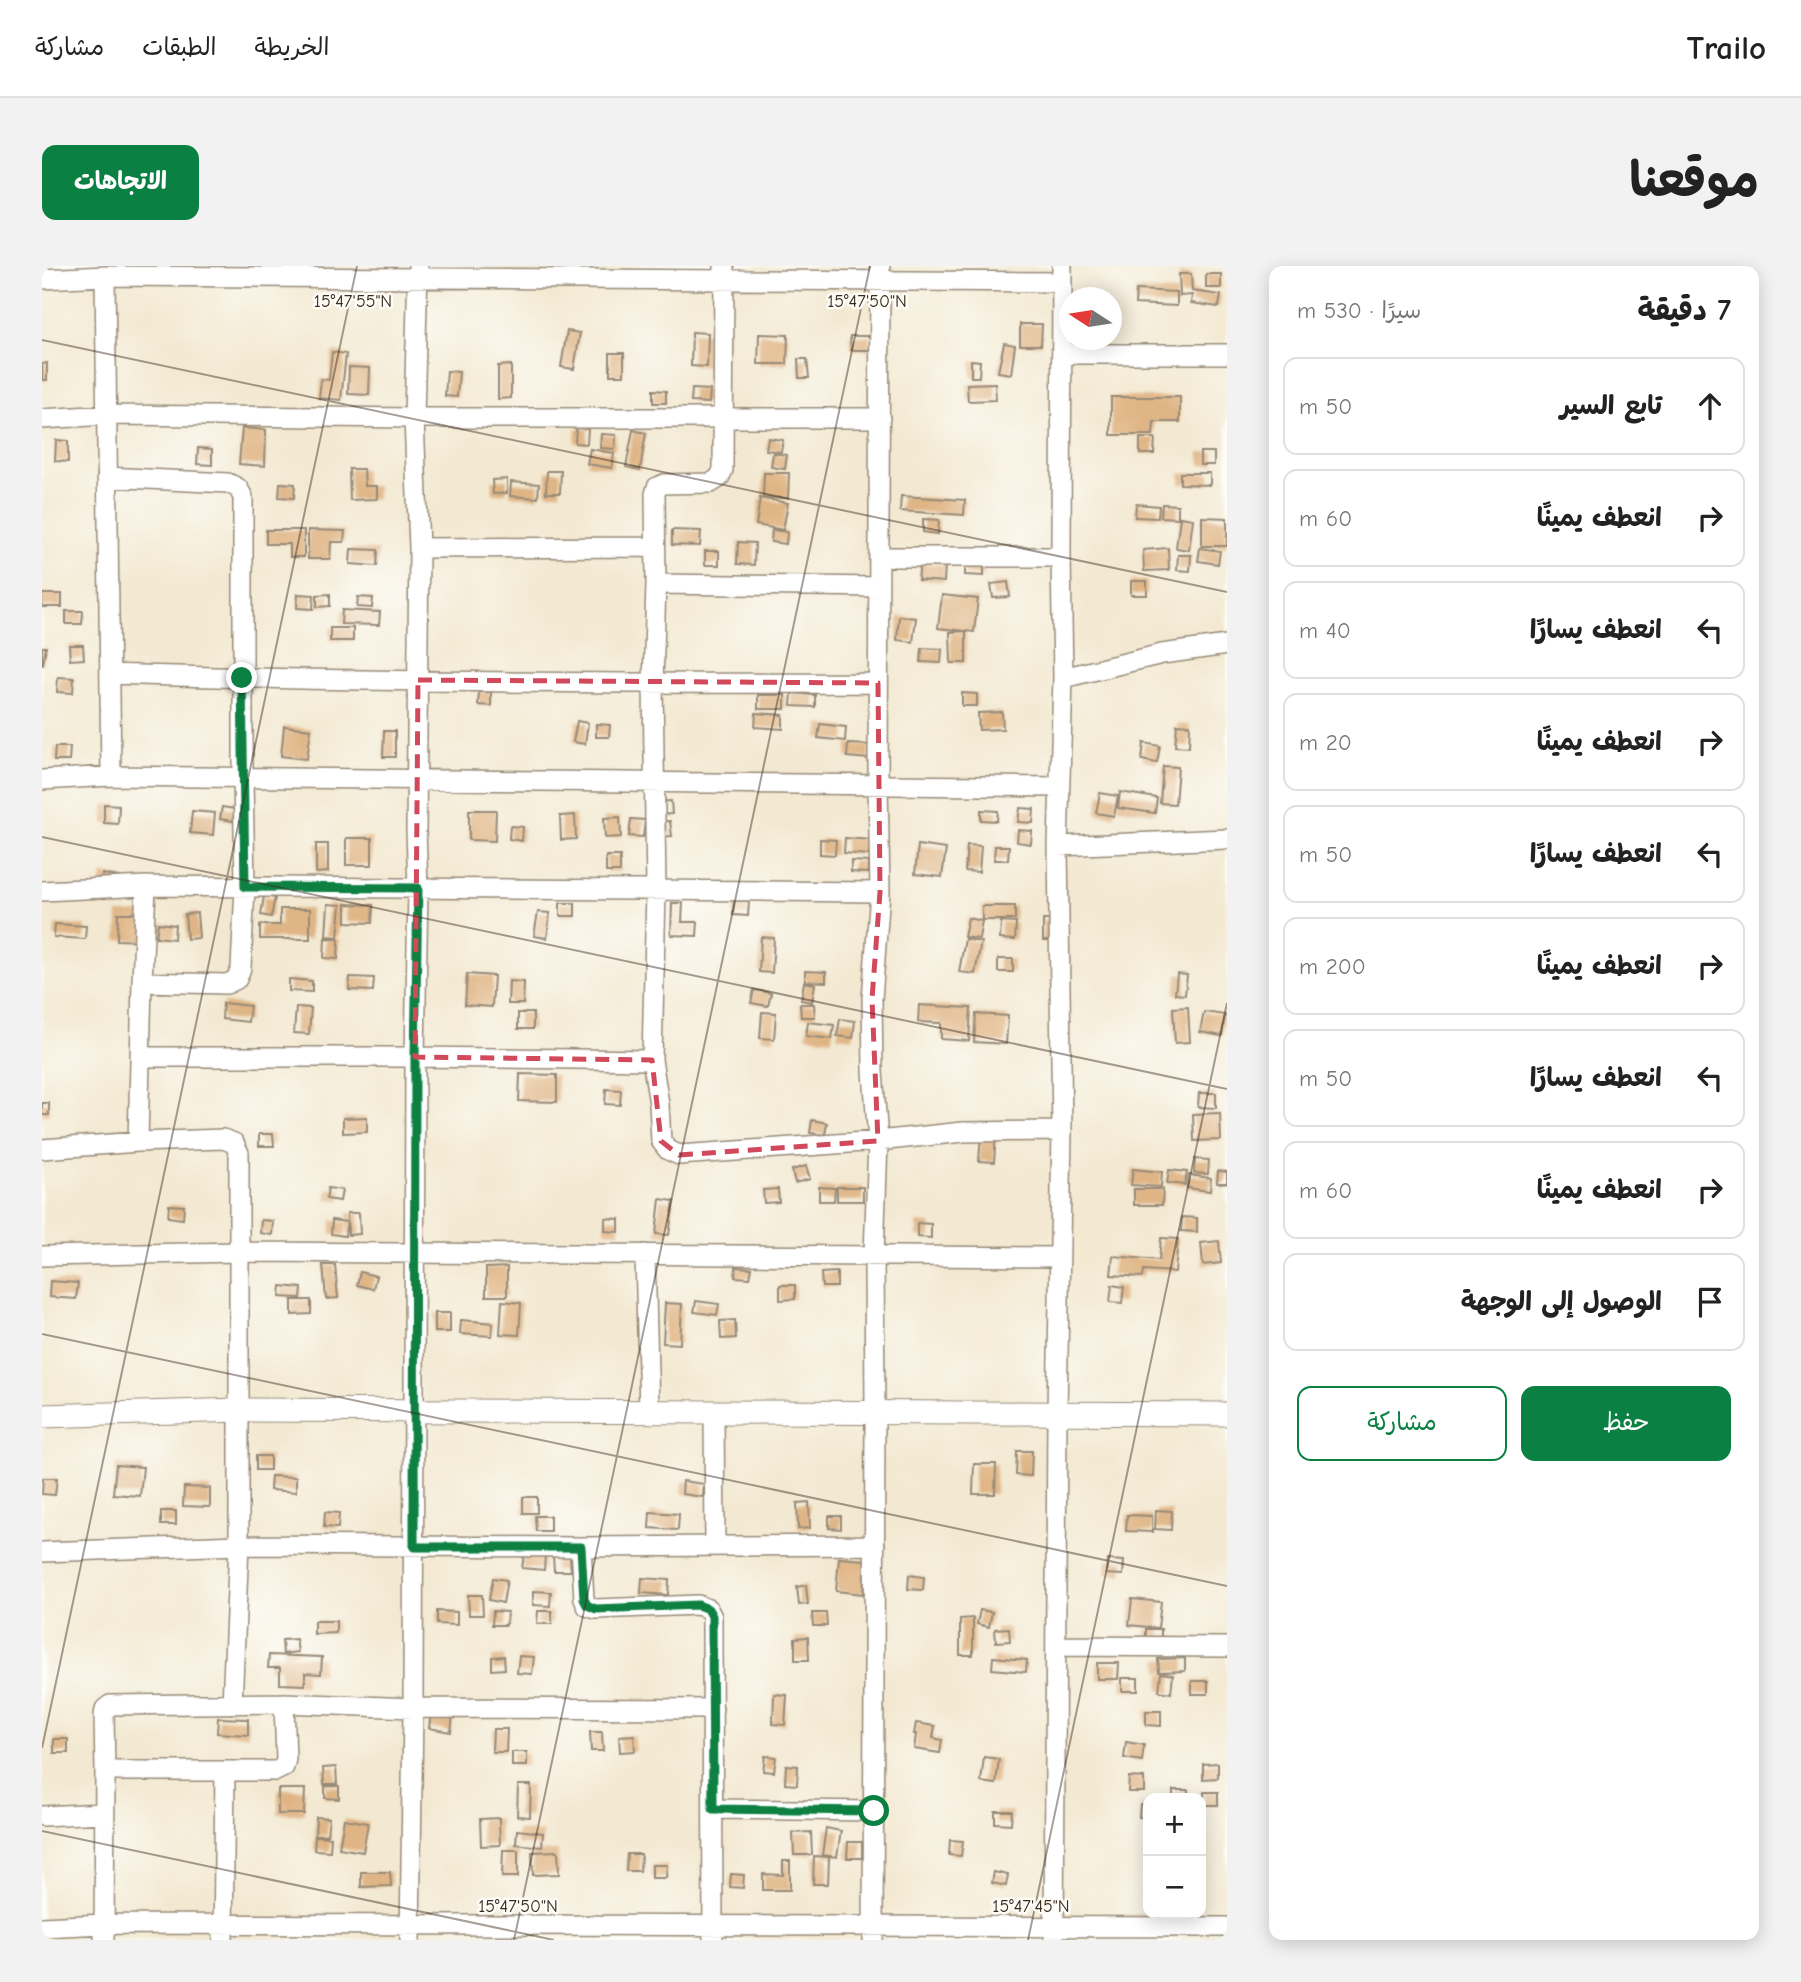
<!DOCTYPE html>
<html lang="ar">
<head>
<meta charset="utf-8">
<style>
	body { margin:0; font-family:"Comic Neue","Playpen Sans Arabic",sans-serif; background:#f2f2f2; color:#222; direction:rtl }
	.controls { position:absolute; right:21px; bottom:21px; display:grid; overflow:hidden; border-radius:14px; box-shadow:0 4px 18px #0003 }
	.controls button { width:63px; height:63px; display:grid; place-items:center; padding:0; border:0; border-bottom:2px solid #e0e0e0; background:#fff; color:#222; font:35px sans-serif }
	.compass { position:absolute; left:1017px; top:21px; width:63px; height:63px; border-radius:50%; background:#fff; box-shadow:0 4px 18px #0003; rotate:282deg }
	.stop { position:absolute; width:21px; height:21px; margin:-16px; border:5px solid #0b8043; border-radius:50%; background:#fff }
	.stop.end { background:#0b8043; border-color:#fff; box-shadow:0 2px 7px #0008 }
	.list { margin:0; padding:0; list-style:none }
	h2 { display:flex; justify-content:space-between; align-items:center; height:91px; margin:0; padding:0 28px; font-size:30px }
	h2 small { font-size:23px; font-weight:400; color:#767676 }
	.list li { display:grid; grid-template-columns:46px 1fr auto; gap:21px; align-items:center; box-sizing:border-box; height:98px; margin:0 14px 14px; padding:0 14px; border:2px solid #e0e0e0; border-radius:14px }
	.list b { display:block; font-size:26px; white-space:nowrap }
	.list em { font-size:23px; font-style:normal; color:#767676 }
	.actions { display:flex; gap:14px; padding:21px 28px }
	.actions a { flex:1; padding:16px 0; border:2px solid #0b8043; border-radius:14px; text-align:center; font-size:24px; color:#0b8043 }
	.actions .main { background:#0b8043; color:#fff }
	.icon { flex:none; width:38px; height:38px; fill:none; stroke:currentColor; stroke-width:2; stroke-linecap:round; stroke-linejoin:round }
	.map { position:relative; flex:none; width:1185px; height:1674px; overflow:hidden; direction:ltr; border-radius:14px }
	header { display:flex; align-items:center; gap:42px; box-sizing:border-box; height:98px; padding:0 35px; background:#fff; border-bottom:2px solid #e0e0e0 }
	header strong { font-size:33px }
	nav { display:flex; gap:38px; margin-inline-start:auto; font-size:24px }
	.intro { display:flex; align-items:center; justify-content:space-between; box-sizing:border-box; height:168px; padding:0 42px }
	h1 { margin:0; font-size:49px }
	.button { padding:18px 32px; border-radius:14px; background:#0b8043; color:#fff; font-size:24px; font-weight:700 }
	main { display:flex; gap:42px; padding:0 42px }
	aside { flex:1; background:#fff; border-radius:14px; box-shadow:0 4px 18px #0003 }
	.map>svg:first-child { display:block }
	.building { fill:#e0b585 }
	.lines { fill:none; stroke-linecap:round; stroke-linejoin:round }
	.minor-casing { stroke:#978a78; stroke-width:22 }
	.tertiary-casing { stroke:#978a78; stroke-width:25 }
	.minor { stroke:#fff; stroke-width:19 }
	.tertiary { stroke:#fff; stroke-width:23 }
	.route { stroke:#0b8043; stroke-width:9 }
	.marked { fill:none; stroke:#d1495b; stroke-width:5; stroke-dasharray:14 9; stroke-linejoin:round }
	.ticks { fill:none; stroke:#3b2a1e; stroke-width:2; stroke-opacity:0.45 }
	.ticks-label { font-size:18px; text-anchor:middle; fill:#3b2a1e; stroke:#fdfcf7; stroke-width:5; stroke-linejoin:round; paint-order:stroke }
</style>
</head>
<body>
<header>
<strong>Trailo</strong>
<nav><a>الخريطة</a><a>الطبقات</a><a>مشاركة</a></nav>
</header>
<div class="intro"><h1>موقعنا</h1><a class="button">الاتجاهات</a></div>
<main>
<aside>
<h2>7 دقيقة<small>سيرًا · 530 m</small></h2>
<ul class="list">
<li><svg class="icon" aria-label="ahead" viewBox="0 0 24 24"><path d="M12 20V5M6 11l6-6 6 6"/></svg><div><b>تابع السير</b></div><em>50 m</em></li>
<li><svg class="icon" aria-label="right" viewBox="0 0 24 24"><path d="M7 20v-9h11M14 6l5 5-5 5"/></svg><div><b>انعطف يمينًا</b></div><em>60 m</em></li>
<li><svg class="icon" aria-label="left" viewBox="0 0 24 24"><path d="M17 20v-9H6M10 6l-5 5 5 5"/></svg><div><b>انعطف يسارًا</b></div><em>40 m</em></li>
<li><svg class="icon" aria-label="right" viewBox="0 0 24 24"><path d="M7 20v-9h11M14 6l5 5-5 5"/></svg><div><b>انعطف يمينًا</b></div><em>20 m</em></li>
<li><svg class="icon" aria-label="left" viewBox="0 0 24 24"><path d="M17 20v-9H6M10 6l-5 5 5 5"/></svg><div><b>انعطف يسارًا</b></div><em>50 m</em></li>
<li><svg class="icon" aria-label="right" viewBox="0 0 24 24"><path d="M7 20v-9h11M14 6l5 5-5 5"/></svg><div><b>انعطف يمينًا</b></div><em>200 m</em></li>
<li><svg class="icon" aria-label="left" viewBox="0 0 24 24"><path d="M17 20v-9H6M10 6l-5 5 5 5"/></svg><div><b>انعطف يسارًا</b></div><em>50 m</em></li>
<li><svg class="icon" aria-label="right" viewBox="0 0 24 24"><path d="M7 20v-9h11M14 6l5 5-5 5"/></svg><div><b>انعطف يمينًا</b></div><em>60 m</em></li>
<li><svg class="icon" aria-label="arrive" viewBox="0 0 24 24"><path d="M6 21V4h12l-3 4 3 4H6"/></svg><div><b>الوصول إلى الوجهة</b></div></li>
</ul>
<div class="actions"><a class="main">حفظ</a><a>مشاركة</a></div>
</aside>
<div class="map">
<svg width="1185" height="1674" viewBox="0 0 1185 1674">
	<rect width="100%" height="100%" fill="#fdfcf7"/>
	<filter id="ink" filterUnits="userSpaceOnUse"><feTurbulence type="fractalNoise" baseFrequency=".0143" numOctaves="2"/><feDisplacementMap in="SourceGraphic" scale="14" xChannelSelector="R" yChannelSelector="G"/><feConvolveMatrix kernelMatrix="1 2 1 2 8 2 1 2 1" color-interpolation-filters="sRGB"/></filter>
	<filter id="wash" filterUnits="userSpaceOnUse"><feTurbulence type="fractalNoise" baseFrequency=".00686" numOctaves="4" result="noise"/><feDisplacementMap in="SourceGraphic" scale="28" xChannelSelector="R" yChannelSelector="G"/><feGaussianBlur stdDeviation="1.57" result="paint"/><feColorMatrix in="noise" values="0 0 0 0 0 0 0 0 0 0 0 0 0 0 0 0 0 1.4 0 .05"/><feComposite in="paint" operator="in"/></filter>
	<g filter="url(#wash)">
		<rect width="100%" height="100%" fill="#f3e9d2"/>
		<g id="blocks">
			<path class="building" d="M1137,8h12l1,17 29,4 -2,12 -28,-4 1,-8 -12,1z
				M1164,8h15v14h-15z
				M1094,24l41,2v14l-42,-2z
				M978,58h22l-1,21h-21z
				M525,65l13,2 -6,36 -13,-2z
				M650,66l16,1 -1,34 -16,-1z
				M717,68l29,1 -1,29h-29z
				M808,70h20v14h-19z
				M962,77l11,2 -4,29 -13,-2z
				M290,86l14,2 -5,46 -22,-2 2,-19 8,1z
				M568,87h14v22h-14z
				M756,93h9l2,19h-10z
				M929,94l9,1 -1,16h-8z
				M5,97v17h-5v-16z
				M469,99v33l-13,1v-33z
				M307,101l21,1 -1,27 -21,-1z
				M405,105l12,1 -2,25 -12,-1z
				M953,117l1,17 -28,1 -1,-17z
				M650,123l18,1 -1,13 -18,-1z
				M611,124l13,1v12h-13z
				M1069,131h69v25h-26l-1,13h-42z
				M200,162l24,2 -1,36 -26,-2z
				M534,162l12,1 -1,15 -12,-1z
				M591,164l13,3 -6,37 -14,-3z
				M559,168l15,1 -1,14 -15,-1z
				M726,172l15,2 -2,12 -15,-2z
				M1098,172h15l-1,16h-14z
				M14,174l12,1v21l-13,-1z
				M156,182l14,1v16l-15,-1z
				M548,183l24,4 -2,15 -25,-4z
				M1158,186h14v13h-14z
				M731,187l14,2 -2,14 -14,-2z
				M307,203h15l1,17h12v13l-27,1z
				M505,205h14l-1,22h-14z
				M722,207h25l-1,25h-25z
				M1138,207h30v12l-30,-1z
				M465,213v14l-14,1 -1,-14z
				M469,216l28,2 -1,14 -28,-2z
				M238,217l15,1 -1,14 -15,-1z
				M859,230l64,4 -1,15 -64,-4z
				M718,232l28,5 -5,27 -27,-5z
				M1094,238l23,2 -1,12 -23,-1z
				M1120,238l16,1v13l-17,-1z
				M1138,251l13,2 -4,31 -13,-2z
				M1160,251l25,1v28h-25z
				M881,253l16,1 -1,14 -15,-2z
				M224,264h38v27h-14v-13h-24z
				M266,264l37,1 -1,11h-13l-1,17h-22z
				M630,264l29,1 -1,15 -28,-1z
				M730,264l15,2 -1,12 -15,-2z
				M696,276l17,1 -1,22 -17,-1z
				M1126,282l1,22 -25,1 -1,-21z
				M1158,282l20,3 -2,13 -20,-3z
				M309,283l27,1 -1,16 -27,-2z
				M663,285h14v14h-14z
				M1136,289h13l-1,16 -13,-1z
				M878,297l25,2 -1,17 -26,-2z
				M923,297l19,1v12l-19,-1z
				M1089,315h16v14h-16z
				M966,316l2,15 -17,1 -2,-14z
				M0,328h20v13h-20z
				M256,328l16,1 -1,14 -16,-1z
				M288,328v12l-13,1v-12z
				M900,329l36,4 -4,33 -36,-4z
				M316,331l15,1 -1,10 -15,-1z
				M300,344l38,2 -1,13 -38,-1z
				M24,345h17l-1,13h-16z
				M857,350l17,2 -3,24 -16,-2z
				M288,362h23v13h-23z
				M924,365v32h-15l-1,-31z
				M27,379h14l1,14 -14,1z
				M0,381h4l-3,18h-1z
				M880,382l20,1 -1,14 -20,-1z
				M16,411l16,1 -1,15 -16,-1z
				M437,426h12v14l-13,-1z
				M750,427l23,2v12l-24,-1z
				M920,427l15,1v12h-15z
				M716,429h27v14h-27z
				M960,446l1,17 -24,1 -1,-17z
				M714,447l27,2v14l-28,-2z
				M535,455l11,2 -3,21 -12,-2z
				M554,458l14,1 -1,12h-13z
				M778,458l26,3 -1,14 -27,-3z
				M1135,458l13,1 -1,22 -14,-1z
				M242,460l27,3 -4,30 -26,-3z
				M342,465h11v26h-12z
				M1102,477l16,3 -3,17 -15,-3z
				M806,478l21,1v14l-22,-2z
				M13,481h15l-1,14h-15z
				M1121,500l15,1 -3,37 -15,-1z
				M1078,526l37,6 -2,15 -37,-5z
				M1058,527l18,3 -4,20 -18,-3z
				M629,535l1,13 -14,1 -1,-13z
				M62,538l15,1 -1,19 -14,-1z
				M180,541l13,2 -2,12 -13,-2z
				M978,542l14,1 -1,14 -15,-1z
				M427,544h27l-1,31 -26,-1z
				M939,544l17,1 -1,10 -16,-1z
				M150,545l23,2 -2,22 -23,-2z
				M533,549l1,24 -15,1 -1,-24z
				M578,551l1,20 -16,1 -1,-20z
				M589,553l14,1 -2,17 -14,-1z
				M628,555l2,15 -13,1 -2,-15z
				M468,560l13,1 -1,14 -13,-2z
				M976,564l14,1 -1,13 -14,-2z
				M304,572h26v27h-26z
				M803,572l26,2 -2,15 -25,-2z
				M778,573l16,1 -1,15 -15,-1z
				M274,578h12v28l-12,1z
				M876,579l28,4 -4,28 -27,-3z
				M925,579l14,1 -2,26 -14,-1z
				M953,580h14l-1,14h-14z
				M564,590h14v16h-14z
				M809,595l18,1 -1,11 -17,-1z
				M61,608l21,4 -24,9z
				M222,630l11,2 -4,19 -10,-2z
				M692,634l15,1 -1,15 -15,-1z
				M518,637h15v13h-15z
				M630,637h11l-1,19h16l-1,14 -26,-1z
				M286,638l13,1 -3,32 -12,-1z
				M304,638l27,1 -1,18 -26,-1z
				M940,640h33v14h-33z
				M238,643h30v30h-50v-14h20z
				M496,646l12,1 -3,25 -13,-2z
				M76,647h28l-1,28 -28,-1z
				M155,647l2,25 -12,1 -2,-25z
				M926,652l14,3 -3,18 -15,-2z
				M1001,654h8v21h-8z
				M959,656l15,1 -1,17 -15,-1z
				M116,657l17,2 -1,14 -18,-2z
				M13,658l31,2 -1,13 -31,-2z
				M719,671l13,1 -2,35 -13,-1z
				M283,672l14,1 -1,20 -14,-1z
				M923,673l16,3 -6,32 -16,-2z
				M956,693h15v13h-15z
				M763,705l21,1v10l-21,-1z
				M425,708l27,2 -2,31 -27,-2z
				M1135,708l10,1 -2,20 -10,-1z
				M308,711l24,1 -1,13 -24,-1z
				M247,713l23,2v11l-23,-1z
				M467,715l15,1 -1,22h-15z
				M762,716l11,2 -3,18 -11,-2z
				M712,724l17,3 -3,13 -17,-3z
				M181,737l27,3 -2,16 -26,-3z
				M758,738h14l1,13h-14z
				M877,739l52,3 -2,33 -28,-2v-16l-23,-1z
				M254,741l15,1 -2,26 -15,-1z
				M1146,741l2,35 -15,1 -2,-35z
				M720,746l14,1 -2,26 -14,-1z
				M1162,746l21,3 -3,21 -22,-4z
				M476,747h15v16h-15z
				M934,748l32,2 -2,28 -32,-2z
				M798,753l15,2 -2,17 -16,-2z
				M766,756l26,3 -2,14 -26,-3z
				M478,808l37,1v27l-38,-1z
				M564,823l15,1 -1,15 -15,-1z
				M1157,827h17v15l-18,-1z
				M0,837h7v12h-7z
				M1178,847l1,27 -27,1 -1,-27z
				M325,851v15l-24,1v-15z
				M770,854l15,3 -2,12 -15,-2z
				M217,868h14l1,12h-15z
				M939,868l15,1 -2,27 -15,-1z
				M1153,893l14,1 -1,14 -14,-1z
				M764,900l4,13 -15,4 -3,-13z
				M1091,903l29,3 -1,15 -30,-2z
				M1127,904l18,2 -2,13 -18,-2z
				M1176,905l9,1v11h-10z
				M1147,909l22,3 -1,13 -23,-3z
				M777,921l16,1 -1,13h-15z
				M795,921h26v14h-26z
				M286,922l14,2 -2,11 -14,-2z
				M736,923l1,13 -15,1 -1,-13z
				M1092,923h29l-1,16h-28z
				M618,933l14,2 -5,34 -13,-1z
				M127,939l15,1 -1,13 -15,-2z
				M305,947h12l1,21 -12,1z
				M1140,951l15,1v14l-16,-1z
				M563,952l14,1v13l-14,-1z
				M219,954l12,1 -1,14 -12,-2z
				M290,954l15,2 -2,14 -14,-2z
				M875,957l14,1v14l-14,-1z
				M1119,972l17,1 -3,33 -31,-2 -1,7 -32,-2 2,-19 46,4z
				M1177,975l2,22 -18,2 -2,-22z
				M281,999h12l3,33 -12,1z
				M465,1001v29h-21v-28z
				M694,1001l16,1 -2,10 -15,-1z
				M318,1006l16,4 -3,13 -16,-4z
				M795,1006v15h-15l-1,-14z
				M8,1015l28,2 -2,16 -27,-2z
				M738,1019h15v14l-15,1z
				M1070,1019l12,2 -2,16 -12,-1z
				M239,1020l21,2 -1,10 -21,-1z
				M250,1034h19v14l-19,1z
				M460,1035l19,2 -2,32 -19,-1z
				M654,1035l23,3 -2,11 -23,-3z
				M623,1037l17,1 -2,40 -17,-1z
				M393,1047h15v19h-15z
				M419,1054l32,3 -1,13 -32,-2z
				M693,1054l1,18 -15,1 -1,-18z
				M975,1185h15l-1,25 -15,-1z
				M214,1190h14v14h-14z
				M932,1198h22l-1,30h-22z
				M74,1199l27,2 -3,29 -27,-2z
				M229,1210l25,1v15l-26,-2z
				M1,1212h14l-2,17 -13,-1z
				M641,1215l21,3 -1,13 -21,-3z
				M142,1221l26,1v19l-27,-1z
				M481,1231h14v16h-14z
				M767,1236l1,26 -12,1 -1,-26z
				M1114,1244l16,1 -1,19 -16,-1z
				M119,1245h15v14h-15z
				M283,1246l14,1 -1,15 -14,-1z
				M608,1246l29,2 -1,16 -29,-2z
				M1085,1249l25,1v16l-26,-1z
				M493,1250h15v15h-14z
				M787,1250h12v13l-12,-1z
				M482,1289l21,1 -1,14 -22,-2z
				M511,1289h17l1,16h-17z
				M797,1292l26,2 -2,34 -27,-3z
				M1065,1294l17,1 -1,14 -17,-1z
				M867,1309l15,2 -1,13 -15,-1z
				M451,1312l14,2 -4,23 -14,-3z
				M600,1312l27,2 -1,15 -27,-2z
				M764,1319l2,19 -9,1 -2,-18z
				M491,1325l18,1 -1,14 -17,-1z
				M426,1329h14l1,20h-14z
				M1090,1333l29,3 -3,26 -29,-3z
				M938,1344l12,2 -3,15 -12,-3z
				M395,1345l20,1v13l-20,-1z
				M451,1345l14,1 -1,13h-14z
				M496,1345h14v13h-15z
				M770,1347h14l1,13h-14z
				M931,1352v37h-13v-36z
				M272,1355h22v12l-22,1z
				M967,1362l1,13 -14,1 -1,-13z
				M1104,1363h15v12l-15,-1z
				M766,1371l1,23h-14v-22z
				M254,1373l2,13 -15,2 -1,-14z
				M227,1389l53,2 -1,17 -16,-1v12l-25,-1v-16h-12z
				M462,1390l1,13 -13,1v-13z
				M477,1390l15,1 -2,17 -15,-1z
				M951,1391l34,3 -1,12 -34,-3z
				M1143,1392v13l-26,1 -1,-13z
				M1055,1397h22l-1,16h-21z
				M1119,1407l12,2 -2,18 -12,-2z
				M1080,1412h16v13h-16z
				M1150,1415h16v13h-16z
				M732,1428l13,1 -2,30 -12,-1z
				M1104,1445h15v15l-15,-1z
				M389,1447l22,3 -2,16 -22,-4z
				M176,1452l30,1v16l-31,-2z
				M874,1457l19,3 -2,12 9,2 -2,13 -26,-4 2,-15h-2z
				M451,1463h14l-1,23h-14z
				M548,1466h12l1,19h-12z
				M592,1469l1,16 -15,1 -1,-16z
				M12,1473h14v14h-14z
				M1084,1476l18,3 -2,16 -18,-3z
				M470,1486h15v14h-15z
				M723,1490l11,1 -2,15 -11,-1z
				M942,1491l15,2 -3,25 -15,-2z
				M1176,1497v15l-15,1v-15z
				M744,1499l12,1 -1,19 -12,-1z
				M294,1501l1,17h-13l-1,-16z
				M1087,1511l15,1v14h-16z
				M476,1519h13l-1,32 -13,-1z
				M283,1520h14v13l-14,-1z
				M236,1523h27l-1,25h-26z
				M1131,1524h15v8h-15z
				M1162,1526h14v13h-14z
				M1098,1539l8,1v12l-9,-1z
				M953,1545h17l-1,13 -16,-1z
				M274,1551l13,1 -2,17h-12z
				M457,1552l1,27 -19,1 -1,-27z
				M302,1553l24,4 -5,29 -24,-4z
				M784,1562l15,3 -4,26 -15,-2z
				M475,1564l26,3 -1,14 -26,-3z
				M769,1566l1,23h-18l-1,-22z
				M273,1570l16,1 -1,14 -16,-1z
				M908,1574l13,1 -2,15 -12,-1z
				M806,1576h14v16h-15z
				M461,1584h15v27h-16z
				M516,1585l1,23 -26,1 -1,-23z
				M585,1588h14l-1,17h-14z
				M772,1590l15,1 -1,27h-15z
				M741,1595h7v29h-27v-16l20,1z
				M610,1599h15l-1,13h-14z
				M319,1606h29l1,14 -30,1z
				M952,1606l14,3 -2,11 -14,-3z
				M689,1608l13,1 -1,13 -13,-1z"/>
		</g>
	</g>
	<g filter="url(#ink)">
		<use href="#blocks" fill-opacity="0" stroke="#978a78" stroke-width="2"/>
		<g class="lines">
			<defs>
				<path id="minor" d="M682,0l-1,204 -4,8 -8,5 -47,1 -7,3 -2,7 1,90 -3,100 3,206 -4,170 7,44 2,37 7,9 11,5 199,-14 85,-9 99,-1
					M63,10l6,500
					M0,13l63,-3 957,6
					M1020,88h165
					M0,153l65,-4 307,3h466
					M65,211l121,6 10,5 5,9v281l2,109 -4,81 -4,11 -10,5 -85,-2
					M377,282l236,-1
					M837,291h182
					M614,318l223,3
					M68,408c256,8 512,10 768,9
					M1021,412l99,-24 65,-9
					M0,514l69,-4 948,11
					M1016,580l169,-7
					M0,625l104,-5 734,6
					M99,791h274l237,3
					M96,876l4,-160 4,-96
					M0,883l96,-7 85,-3 11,4 5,10v392l-7,159
					M603,988l4,157
					M0,990l197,-4 820,5
					M672,1146l1,134
					M539,1281l3,52 3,7 9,3 102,-4 10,4 4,8 1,323
					M0,1286l197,-7 342,2 294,-2
					M1014,1380l171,1
					M63,1505h171l8,-4 2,-8 -2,-56
					M671,1543l161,2
					M0,1550l62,-3
					M0,1661l62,-3 1123,3
					M62,1674l1,-169 -1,-55 1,-7 5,-4 174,-2 129,5 300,1
					M181,1674l2,-168
					M368,1674l3,-232 2,-651 3,-168 -2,-59 3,-282 -5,-130 4,-152
					M831,1674l2,-528 -1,-157 4,-114 -5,-70 -1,-72 8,-107 -2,-108 2,-518
					M1012,1674l3,-527 5,-282 -4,-285 5,-168 -2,-121 1,-291"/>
				<path id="tertiary" d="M0,1150l198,-6 987,4"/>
			</defs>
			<use href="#minor" class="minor-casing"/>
			<use href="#tertiary" class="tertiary-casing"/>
			<use href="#minor" class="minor"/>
			<use href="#tertiary" class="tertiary"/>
		</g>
	</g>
	<g class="lines" filter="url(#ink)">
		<path class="route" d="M200,412l3,209 173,1 -3,169 -1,490h167l3,52 3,6 9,4 102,-4 10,4 4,7 1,193 161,2"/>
	</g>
	<path class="marked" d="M376,414l460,3 2,209 -8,107 6,142 -199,14 -18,-14 -9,-81 -237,-3z"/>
	<path class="ticks" d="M0,74l1185,252M0,571l1185,252M0,1068l1185,252M0,1482l315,-1482M0,1565l512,109M472,1674l356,-1674M986,1674l199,-937"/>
	<g class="ticks-label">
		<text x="311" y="41">15°47'55"N</text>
		<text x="825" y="41">15°47'50"N</text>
		<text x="476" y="1646">15°47'50"N</text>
		<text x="989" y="1646">15°47'45"N</text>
	</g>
</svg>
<div class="controls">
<button>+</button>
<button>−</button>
</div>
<svg class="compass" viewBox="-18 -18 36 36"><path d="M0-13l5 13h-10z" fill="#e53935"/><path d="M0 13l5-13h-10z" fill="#767676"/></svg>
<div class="stop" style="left:832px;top:1545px"></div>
<div class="stop end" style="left:200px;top:412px"></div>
</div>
</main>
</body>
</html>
